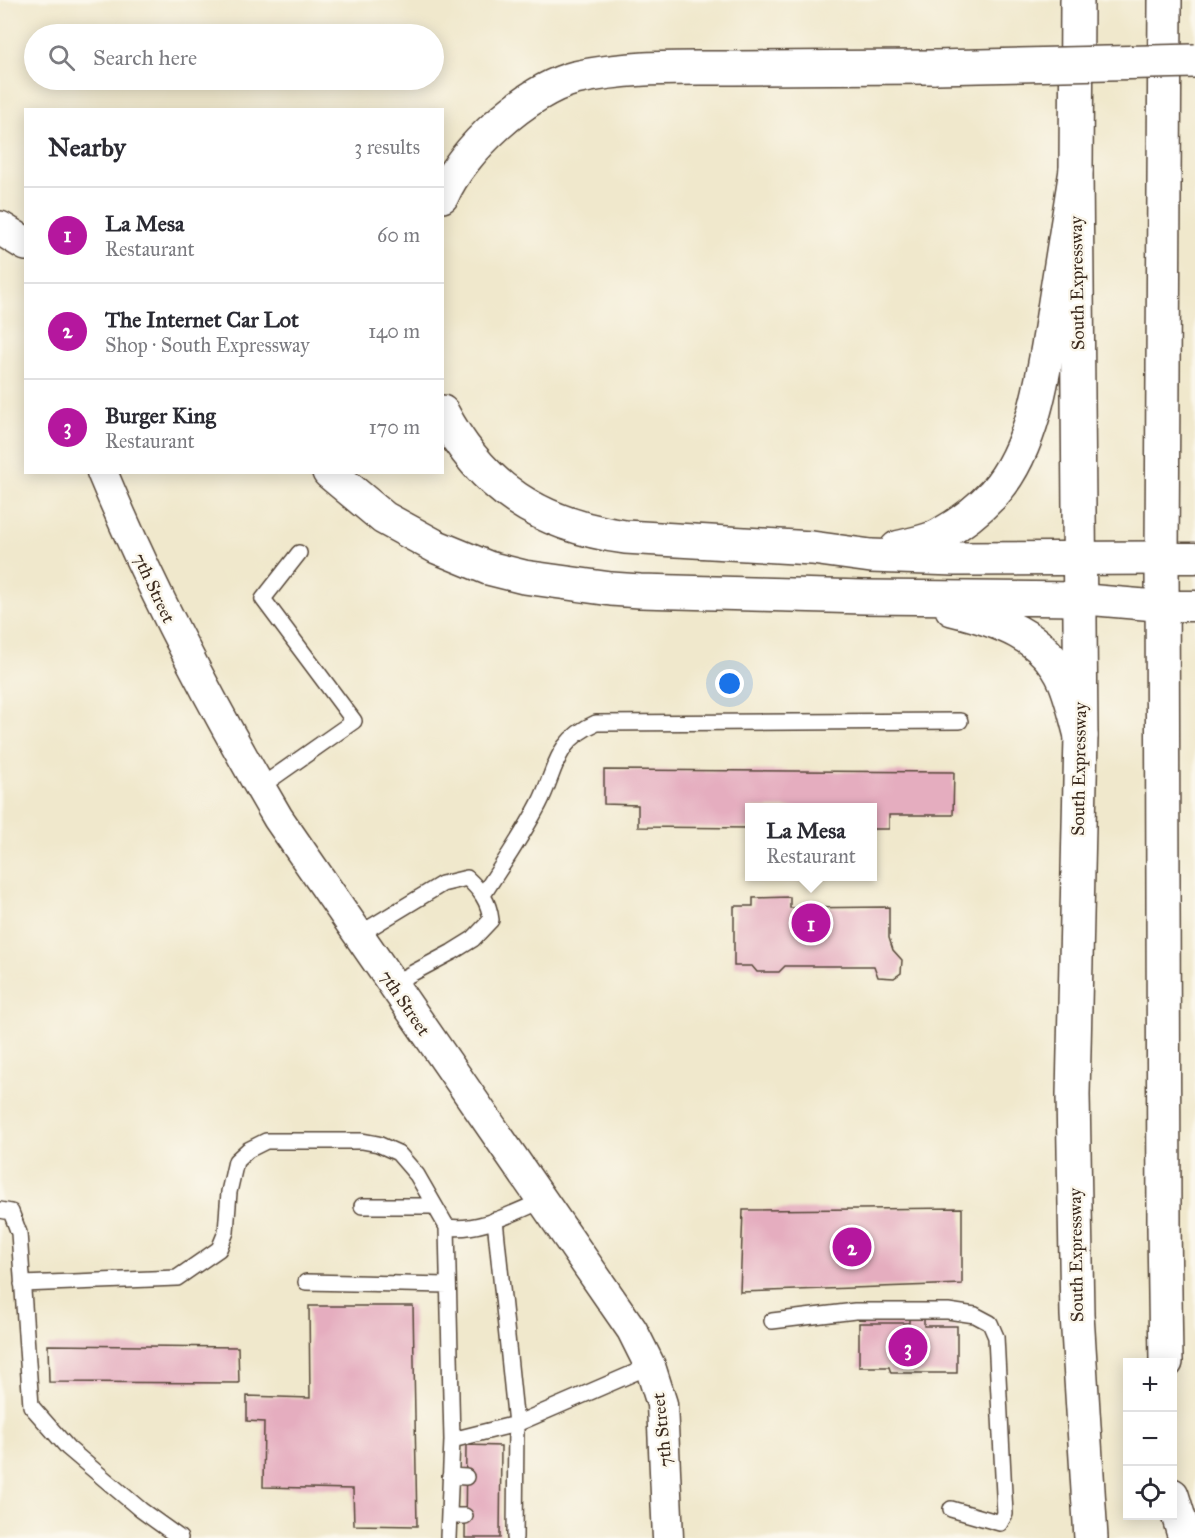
<!DOCTYPE html>
<html lang="en">
<head>
<meta charset="utf-8">
<style>
	body { margin:0; font-family:"IM FELL Great Primer",serif; background:#f7f7f7; color:#2b2b33 }
	.controls { position:absolute; right:18px; bottom:18px; display:grid; overflow:hidden; border-radius:0px; box-shadow:0 3px 15px #0003 }
	.controls button { width:54px; height:54px; display:grid; place-items:center; padding:0; border:0; border-bottom:2px solid #e1e1e2; background:#fff; color:#2b2b33; font:30px sans-serif }
	.you { position:absolute; left:730px; top:684px; width:21px; height:21px; margin:-15px; border:4px solid #fff; border-radius:50%; background:#1a73e8; box-shadow:0 0 0 9px #1a73e833 }
	.badge { display:grid; place-items:center; width:39px; height:39px; border-radius:50%; background:#b5179e; color:#fff; font-size:20px; font-weight:700 }
	.pin { position:absolute; translate:-50% -50%; border:3px solid #fff; box-shadow:0 2px 6px #0006 }
	.popup { position:absolute; left:745px; top:803px; width:132px; height:78px; box-sizing:border-box; display:grid; place-content:center; border-radius:0px; background:#fff; filter:drop-shadow(0 2px 4px #0005); font-size:20px; white-space:nowrap; color:#7c7c81 }
	.popup b { font-size:22px; color:#2b2b33 }
	.popup::after { content:''; position:absolute; left:50%; top:100%; margin-left:-12px; border:12px solid transparent; border-top-color:#fff }
	.list { margin:0; padding:0; list-style:none }
	h2 { display:flex; justify-content:space-between; align-items:center; height:78px; margin:0; padding:0 24px; font-size:26px }
	h2 small { font-size:20px; font-weight:400; color:#7c7c81 }
	.list li { display:grid; grid-template-columns:39px 1fr auto; gap:18px; align-items:center; box-sizing:border-box; height:96px; padding:0 24px; border-top:2px solid #e1e1e2 }
	.list b { display:block; font-size:22px; white-space:nowrap }
	.list p { margin:0; font-size:20px; white-space:nowrap; color:#7c7c81 }
	.list em { font-size:20px; font-style:normal; color:#7c7c81 }
	.icon { flex:none; width:33px; height:33px; fill:none; stroke:currentColor; stroke-width:2; stroke-linecap:round; stroke-linejoin:round }
	.map { position:relative; flex:none; width:1195px; height:1538px; overflow:hidden }
	.search { position:absolute; background:#fff; box-shadow:0 3px 15px #0003; left:24px; top:24px; width:420px; height:66px; display:flex; align-items:center; gap:15px; box-sizing:border-box; padding:0 21px; border-radius:33px; color:#7c7c81; font-size:22px }
	.panel { position:absolute; background:#fff; box-shadow:0 3px 15px #0003; left:24px; top:108px; width:420px; height:366px; border-radius:0px }
	.map>svg:first-child { display:block }
	.building { fill:#e5adbf }
	.lines { fill:none; stroke-linecap:round; stroke-linejoin:round }
	.lane-casing { stroke:#564638; stroke-width:18 }
	.street-casing { stroke:#564638; stroke-width:33 }
	.primary-casing { stroke:#564638; stroke-width:36 }
	.highway-casing { stroke:#564638; stroke-width:36 }
	.lane { stroke:#fff; stroke-width:15 }
	.street { stroke:#fff; stroke-width:30 }
	.primary { stroke:#fff; stroke-width:33 }
	.highway { stroke:#fff; stroke-width:33 }
	.highway-bridge-casing { stroke:#564638; stroke-width:36; stroke-linecap:butt }
	.highway-bridge { stroke:#fff; stroke-width:33 }
	.labels { text-anchor:middle; stroke-width:5; stroke-linejoin:round; paint-order:stroke }
	.street-label { font-size:18px; fill:#3b2a1e; stroke:#fbf7ec }
</style>
</head>
<body>
<div class="map">
<svg width="1195" height="1538" viewBox="0 0 1195 1538">
	<rect width="100%" height="100%" fill="#fbf7ec"/>
	<filter id="ink" filterUnits="userSpaceOnUse"><feTurbulence type="fractalNoise" baseFrequency=".0167" numOctaves="2"/><feDisplacementMap in="SourceGraphic" scale="12" xChannelSelector="R" yChannelSelector="G"/><feConvolveMatrix kernelMatrix="1 2 1 2 8 2 1 2 1" color-interpolation-filters="sRGB"/></filter>
	<filter id="wash" filterUnits="userSpaceOnUse"><feTurbulence type="fractalNoise" baseFrequency=".008" numOctaves="4" result="noise"/><feDisplacementMap in="SourceGraphic" scale="24" xChannelSelector="R" yChannelSelector="G"/><feGaussianBlur stdDeviation="1.35" result="paint"/><feColorMatrix in="noise" values="0 0 0 0 0 0 0 0 0 0 0 0 0 0 0 0 0 1.4 0 .05"/><feComposite in="paint" operator="in"/></filter>
	<g filter="url(#wash)">
		<rect width="100%" height="100%" fill="#f0e8cc"/>
		<g id="blocks">
			<path class="building" d="M604,770l350,2 -1,43h-64v14h-17v-21h-122v20l-112,-1v-22l-34,-1z
				M790,897v11l99,-1v31l4,12 9,10 -1,13 -7,5 -16,-1 -4,-11h-89l-6,6h-22l-5,-6h-18v-60h19v-8z
				M962,1208v76l-222,8 3,-82z
				M309,1306h104l4,220 -63,-1 -1,-36 -90,-2 1,-65 -17,-1v-25l63,2z
				M909,1318h15v8h33v47h-66l-2,-6h-30v-44h50z
				M48,1345l190,2 1,36 -190,-1z
				M466,1445l35,1 -1,92h-35z"/>
		</g>
	</g>
	<g filter="url(#ink)">
		<use href="#blocks" fill-opacity="0" stroke="#564638" stroke-width="1.5"/>
		<g class="lines">
			<defs>
				<path id="lane" d="M260,787l94,-66 -91,-122 36,-46
					M483,895c19,-30 40,-60 56,-91 18,-35 15,-63 57,-81l364,-2
					M358,935l84,-51 25,-6c13,12 22,23 24,42l-18,19 -21,13 -60,32
					M362,1206h72
					M0,1210l11,2 8,21 12,173 37,42 73,62 39,28
					M495,1220l21,204 -1,114
					M447,1227c32,5 65,-14 95,-26
					M306,1282l142,3
					M22,1284l155,-6 42,-29 7,-17 3,-40 7,-31 12,-11 18,-9h96l16,3 20,9 19,22 30,52 5,213
					M772,1321l83,-10h93l27,4 15,8 6,14 9,177 -5,9 -49,-14
					M450,1476l16,1
					M449,1516h16
					M448,1538l4,-98 64,-16 134,-58"/>
				<path id="street" d="M102,472c50,120 110,234 176,346l354,512 18,36 12,38 6,134
					M1162,558h33
					M1080,599l82,7h33"/>
				<path id="primary" d="M1077,0l-1,170 5,566 -8,359 4,220 14,223
					M1165,0l-3,558 2,668 2,136
					M1172,1495l13,43"/>
				<path id="highway" d="M442,196c19,-45 85,-106 133,-118 52,-12 107,-10 159,-10 67,0 134,-1 201,-1
					M0,228l26,16
					M442,412c40,76 98,113 183,125l187,11 59,8 84,3 207,-1
					M329,472l55,46 53,29 51,21 36,9 87,12 29,2 224,6 216,2
					M897,548c13,-4 31,-6 43,-13 20,-11 39,-26 54,-42 43,-48 52,-135 62,-197 7,-42 13,-84 20,-126
					M952,609c45,11 93,26 113,73 7,17 11,36 16,54"/>
			</defs>
			<use href="#lane" class="lane-casing"/>
			<use href="#street" class="street-casing"/>
			<use href="#primary" class="primary-casing"/>
			<use href="#highway" class="highway-casing"/>
			<use href="#lane" class="lane"/>
			<use href="#street" class="street"/>
			<use href="#primary" class="primary"/>
			<use href="#highway" class="highway"/>
			<defs>
				<path id="highway-bridge" d="M935,67l260,-6"/>
			</defs>
			<use href="#highway-bridge" class="highway-bridge-casing"/>
			<use href="#highway-bridge" class="highway-bridge"/>
		</g>
	</g>
	<g class="labels">
		<g class="street-label">
			<text transform="translate(1077 283) rotate(-91)" y="6">South Expressway</text>
			<text transform="translate(154 588) rotate(65)" y="6">7th Street</text>
			<text transform="translate(1079 769) rotate(-89)" y="6">South Expressway</text>
			<text transform="translate(405 1003) rotate(56)" y="6">7th Street</text>
			<text transform="translate(1076 1255) rotate(-91)" y="6">South Expressway</text>
			<text transform="translate(662 1430) rotate(-96)" y="6">7th Street</text>
		</g>
	</g>
</svg>
<div class="controls">
<button>+</button>
<button>−</button>
<button><svg class="icon" aria-label="locate" viewBox="0 0 24 24"><circle cx="12" cy="12" r="6"/><path d="M12 2v4M12 18v4M2 12h4M18 12h4"/></svg></button>
</div>
<div class="you"></div>
<div class="pin badge" style="left:811px;top:923px">1</div>
<div class="popup"><b>La Mesa</b>Restaurant</div>
<div class="pin badge" style="left:852px;top:1247px">2</div>
<div class="pin badge" style="left:908px;top:1347px">3</div>
<div class="search"><svg class="icon" aria-label="search" viewBox="0 0 24 24"><circle cx="10" cy="10" r="6"/><path d="M15 15l6 6"/></svg>Search here</div>
<section class="panel">
<h2>Nearby<small>3 results</small></h2>
<ul class="list">
<li><span class="badge">1</span><div><b>La Mesa</b><p>Restaurant</p></div><em>60 m</em></li>
<li><span class="badge">2</span><div><b>The Internet Car Lot</b><p>Shop · South Expressway</p></div><em>140 m</em></li>
<li><span class="badge">3</span><div><b>Burger King</b><p>Restaurant</p></div><em>170 m</em></li>
</ul>
</section>
</div>
</body>
</html>
